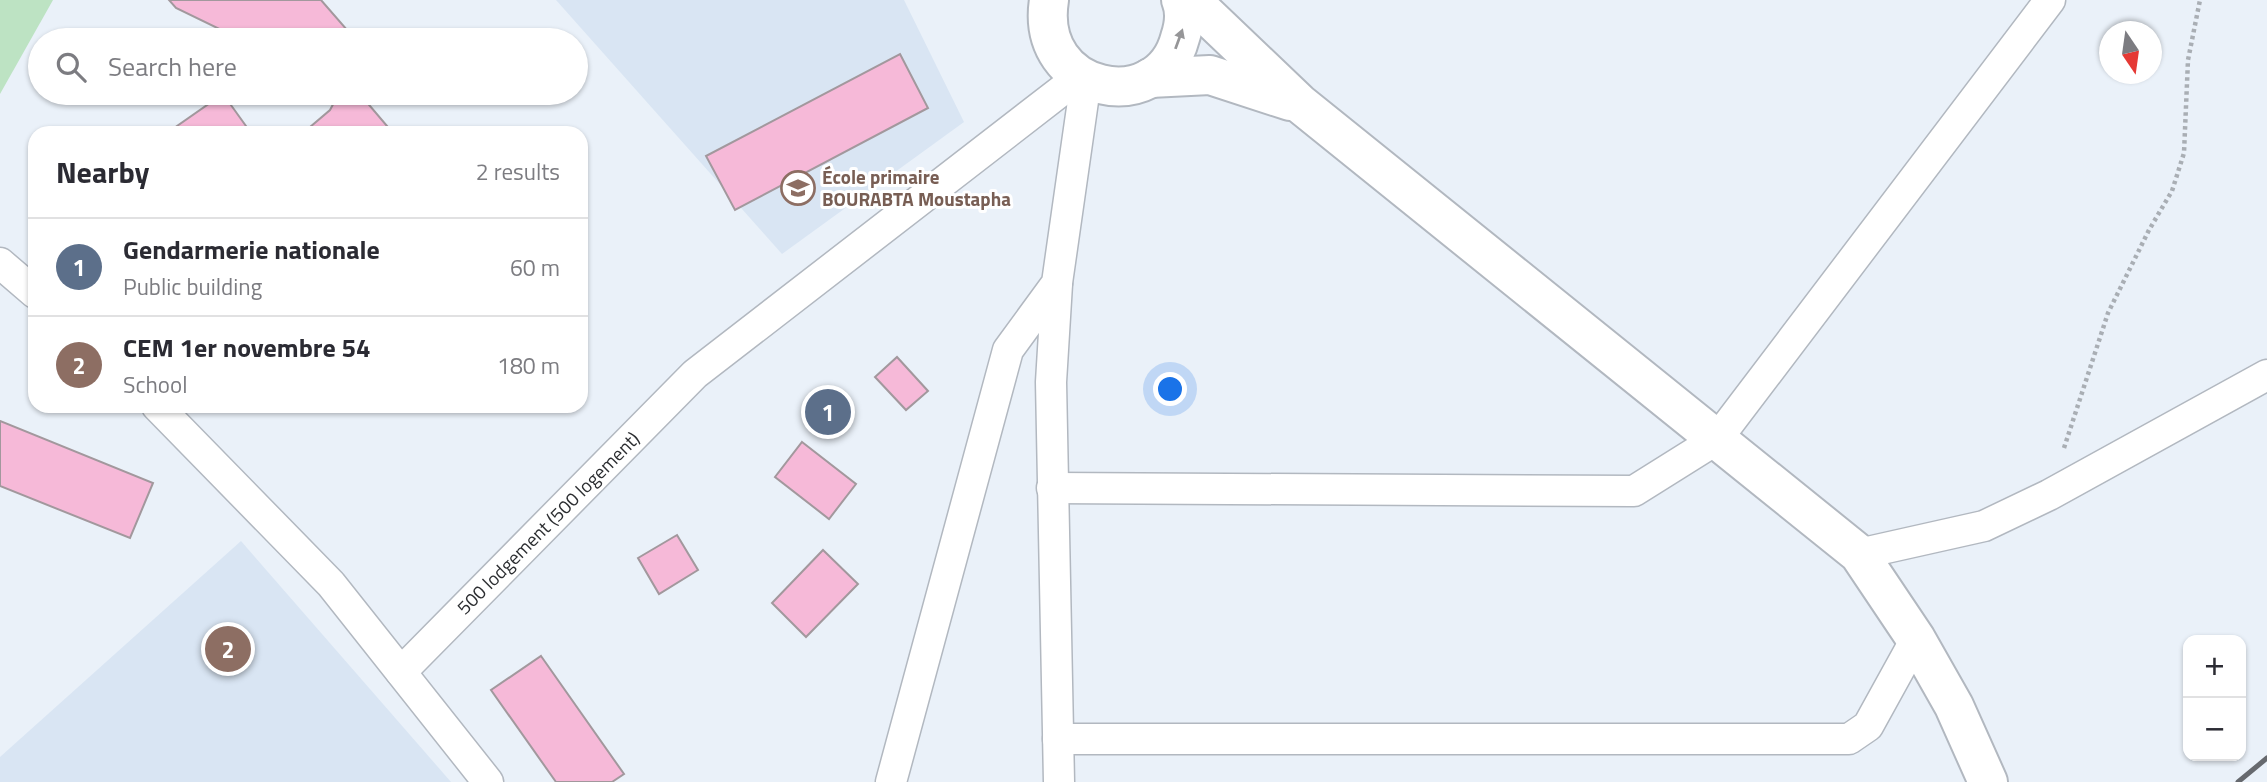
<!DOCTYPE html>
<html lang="en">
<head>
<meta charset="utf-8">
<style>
  :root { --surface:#fff; --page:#f2f2f3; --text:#2b2b33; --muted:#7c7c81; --line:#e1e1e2; --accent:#ea580c }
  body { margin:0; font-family:"Titillium Web",sans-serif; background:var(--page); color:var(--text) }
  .controls { position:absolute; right:21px; bottom:21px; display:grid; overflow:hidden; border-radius:14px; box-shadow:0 2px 5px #0004 }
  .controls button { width:63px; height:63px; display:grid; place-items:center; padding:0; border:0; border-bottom:2px solid var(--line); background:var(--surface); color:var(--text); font:35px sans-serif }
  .compass { position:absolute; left:2099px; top:21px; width:63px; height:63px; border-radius:50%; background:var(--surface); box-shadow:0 2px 5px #0004; rotate:167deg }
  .you { position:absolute; left:1171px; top:390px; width:24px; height:24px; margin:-18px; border:5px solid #fff; border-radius:50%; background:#1a73e8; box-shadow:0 0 0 10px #1a73e833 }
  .badge { display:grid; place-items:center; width:46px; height:46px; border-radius:50%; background:var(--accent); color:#fff; font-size:23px; font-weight:700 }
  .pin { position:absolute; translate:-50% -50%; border:4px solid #fff; box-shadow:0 2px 7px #0006 }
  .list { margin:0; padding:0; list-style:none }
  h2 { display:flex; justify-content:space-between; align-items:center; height:91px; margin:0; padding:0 28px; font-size:30px }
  h2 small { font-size:23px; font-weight:400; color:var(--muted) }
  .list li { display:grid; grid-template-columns:46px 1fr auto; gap:21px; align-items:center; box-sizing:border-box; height:98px; padding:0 28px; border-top:2px solid var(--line) }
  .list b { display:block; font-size:26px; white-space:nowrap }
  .list p { margin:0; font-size:23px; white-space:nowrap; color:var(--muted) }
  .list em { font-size:23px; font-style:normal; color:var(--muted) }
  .icon { flex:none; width:38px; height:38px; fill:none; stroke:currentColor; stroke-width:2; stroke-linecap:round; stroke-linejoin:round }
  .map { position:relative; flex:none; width:2267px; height:782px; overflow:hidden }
  .search { position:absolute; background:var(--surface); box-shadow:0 2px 5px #0004; left:28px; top:28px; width:560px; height:77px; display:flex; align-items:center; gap:18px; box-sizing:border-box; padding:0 24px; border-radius:38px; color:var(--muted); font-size:26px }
  .panel { position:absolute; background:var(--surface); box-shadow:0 2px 5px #0004; left:28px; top:126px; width:560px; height:287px; border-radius:21px }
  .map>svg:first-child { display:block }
  .built { fill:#d9e5f3 }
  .green { fill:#bde3c3 }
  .building { fill:#f6b9d8; stroke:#a2989d; stroke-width:2 }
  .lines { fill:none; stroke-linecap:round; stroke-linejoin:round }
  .street-casing { stroke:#b2b8c0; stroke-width:33 }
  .secondary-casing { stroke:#b2b8c0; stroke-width:42 }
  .path { stroke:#a9aeb4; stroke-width:4.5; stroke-dasharray:3.5 3.5; stroke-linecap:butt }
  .street { stroke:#fff; stroke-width:30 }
  .secondary { stroke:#fff; stroke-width:38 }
  .rail { stroke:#66696e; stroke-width:5 }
  .oneway { fill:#969698 }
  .labels { text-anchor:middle; stroke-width:6; stroke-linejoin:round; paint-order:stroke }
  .education-label { font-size:19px; font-weight:bold; fill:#785e54; stroke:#fff; text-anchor:start }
  .street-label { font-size:19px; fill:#2c2e31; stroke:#fff }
</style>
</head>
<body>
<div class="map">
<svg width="2267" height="782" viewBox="0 0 2267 782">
  <rect width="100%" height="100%" fill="#eaf1f9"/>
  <g class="built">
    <polygon points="556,0 904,0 964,122 782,254"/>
    <polygon points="241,541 451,782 0,782 0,757"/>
  </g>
  <polygon class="green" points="0,0 53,0 0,94"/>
  <g class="building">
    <polygon points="169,0 321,0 347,30 367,40 242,40 176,8"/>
    <polygon points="900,54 928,108 735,210 706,156"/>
    <polygon points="339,93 359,93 393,133 303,133 330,110"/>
    <polygon points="223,94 251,133 167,133"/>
    <polygon points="897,357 928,391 906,410 875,377"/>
    <polygon points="0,421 153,483 130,538 0,486"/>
    <polygon points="802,442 856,484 829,519 775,477"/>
    <polygon points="677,535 698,570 659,594 638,558"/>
    <polygon points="823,550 858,584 806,637 772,603"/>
    <polygon points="541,656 624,774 612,782 556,782 491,690"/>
  </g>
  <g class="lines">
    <g class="street-casing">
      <g id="street">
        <polyline points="0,263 35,293"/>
        <polyline points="1057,284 1051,382 1059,782"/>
        <polyline points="157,406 331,584 488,782"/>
        <polyline points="1052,488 1634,491 1717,439 2050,0"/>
        <polyline points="1859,554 1984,526 2049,495 2267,375"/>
        <polyline points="401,672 695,374 1079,77"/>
        <polyline points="1058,739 1849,739 1868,726 1916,639"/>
        <polyline points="891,782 1008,350 1057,283 1086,80"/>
      </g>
    </g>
    <g class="secondary-casing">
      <g id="secondary">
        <path d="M1049 0C1034 94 1159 118 1180 38 1184 26 1186 12 1181 0"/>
        <polyline points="1191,0 1299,103 1859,554 1916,639 1954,706 1988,782"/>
        <polyline points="1150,78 1210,75 1290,101"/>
      </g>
    </g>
    <polyline class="path" points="2064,448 2108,313 2149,230 2172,191 2184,153 2188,60 2200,0"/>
    <use href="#street" class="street"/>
    <use href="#secondary" class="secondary"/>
    <polyline class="rail" points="2238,782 2267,758"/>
  </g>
  <defs><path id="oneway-solid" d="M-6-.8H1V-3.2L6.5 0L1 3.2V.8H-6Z" transform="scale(1.75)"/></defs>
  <use class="oneway" href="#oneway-solid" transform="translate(1179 39) rotate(-70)"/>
  <defs>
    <g id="school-ring" transform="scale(1.75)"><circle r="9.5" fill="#fff" stroke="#8d6e63" stroke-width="1.5"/><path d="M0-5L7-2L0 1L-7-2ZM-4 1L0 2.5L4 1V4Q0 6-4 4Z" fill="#8d6e63"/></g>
  </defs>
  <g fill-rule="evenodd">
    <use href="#school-ring" x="798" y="188"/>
  </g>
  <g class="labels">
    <g class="education-label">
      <text x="822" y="184">École primaire<tspan x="822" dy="22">BOURABTA Moustapha</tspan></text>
    </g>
    <g class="street-label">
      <text transform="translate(548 523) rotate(-45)" y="7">500 lodgement (500 logement)</text>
    </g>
  </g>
</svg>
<div class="controls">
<button>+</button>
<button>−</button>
</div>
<svg class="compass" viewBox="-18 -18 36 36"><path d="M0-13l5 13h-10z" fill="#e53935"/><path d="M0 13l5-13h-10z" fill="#7c7c81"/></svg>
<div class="you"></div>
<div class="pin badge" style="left:828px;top:412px;background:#5c6f8a">1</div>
<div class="pin badge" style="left:228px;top:649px;background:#8d6e63">2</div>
<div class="search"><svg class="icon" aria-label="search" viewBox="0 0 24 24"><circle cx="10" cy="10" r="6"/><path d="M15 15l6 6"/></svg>Search here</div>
<section class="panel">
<h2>Nearby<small>2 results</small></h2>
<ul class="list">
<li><span class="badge" style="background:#5c6f8a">1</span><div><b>Gendarmerie nationale</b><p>Public building</p></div><em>60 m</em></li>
<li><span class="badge" style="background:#8d6e63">2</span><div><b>CEM 1er novembre 54</b><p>School</p></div><em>180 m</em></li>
</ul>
</section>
</div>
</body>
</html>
